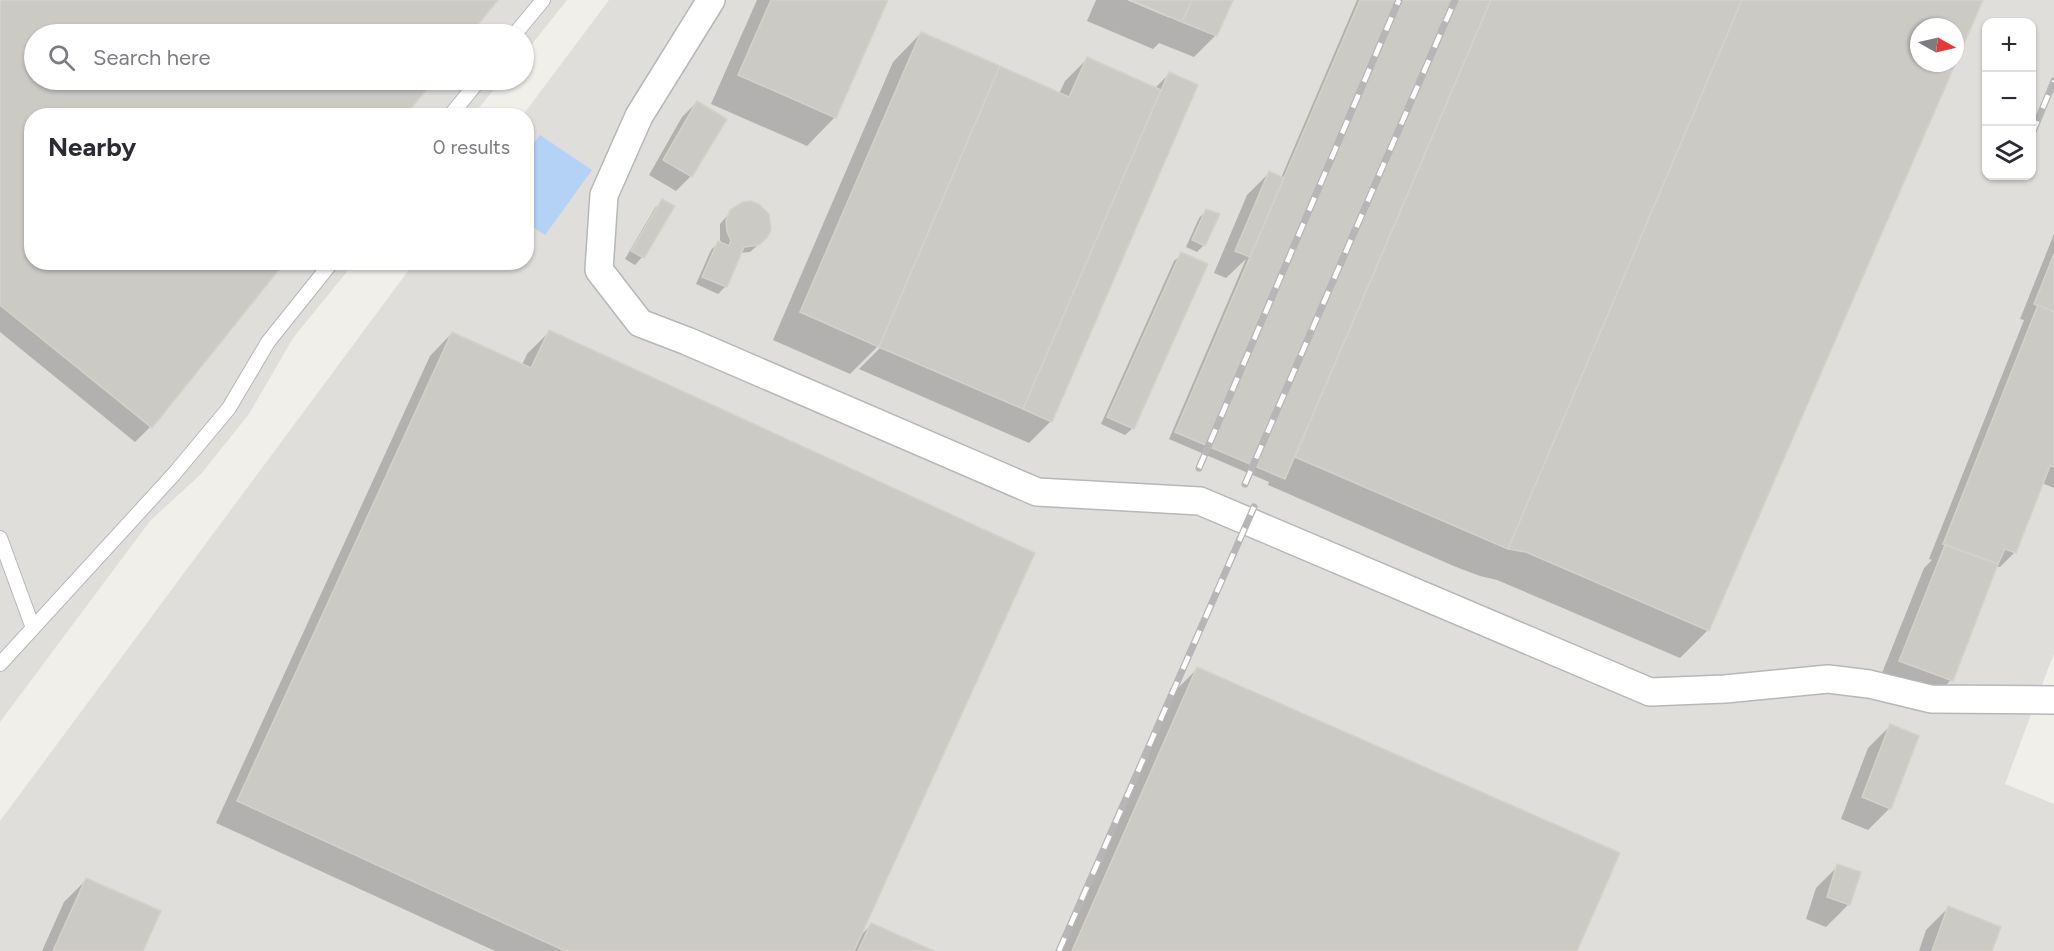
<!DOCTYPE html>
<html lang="en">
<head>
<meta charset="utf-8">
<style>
  :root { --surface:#fff; --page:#f2f2f3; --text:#2b2b33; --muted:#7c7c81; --line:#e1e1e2 }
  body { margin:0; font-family:Figtree,sans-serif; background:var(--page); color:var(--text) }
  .controls { position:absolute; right:18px; top:18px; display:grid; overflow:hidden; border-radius:12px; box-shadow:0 2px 4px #0004 }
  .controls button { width:54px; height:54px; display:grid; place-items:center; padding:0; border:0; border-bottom:2px solid var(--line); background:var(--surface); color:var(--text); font:30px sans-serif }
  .compass { position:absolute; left:1910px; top:18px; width:54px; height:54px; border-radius:50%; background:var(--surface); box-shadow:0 2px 4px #0004; rotate:98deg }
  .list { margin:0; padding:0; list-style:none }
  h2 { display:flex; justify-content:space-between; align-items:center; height:78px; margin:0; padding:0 24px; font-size:26px }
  h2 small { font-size:20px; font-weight:400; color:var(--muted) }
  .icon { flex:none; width:33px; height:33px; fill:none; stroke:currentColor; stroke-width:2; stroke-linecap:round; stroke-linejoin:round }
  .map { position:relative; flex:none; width:2054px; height:951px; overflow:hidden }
  .search { position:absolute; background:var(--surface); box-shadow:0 2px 4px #0004; left:24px; top:24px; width:510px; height:66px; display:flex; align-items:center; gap:15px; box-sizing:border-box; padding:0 21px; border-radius:33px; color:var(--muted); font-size:22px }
  .panel { position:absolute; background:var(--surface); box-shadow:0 2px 4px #0004; left:24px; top:108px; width:510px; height:162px; border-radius:24px }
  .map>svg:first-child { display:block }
  .industrial { fill:#dfdedb; fill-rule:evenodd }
  .water { fill:#b3d2f6 }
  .shadow { fill:#0003 }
  .building { fill:#cccac5; stroke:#d4d2c8; stroke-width:1.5; fill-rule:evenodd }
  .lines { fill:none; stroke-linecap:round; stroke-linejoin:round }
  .lane-casing { stroke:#b6b7bb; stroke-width:16 }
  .street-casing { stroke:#b6b7bb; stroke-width:30 }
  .lane { stroke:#fff; stroke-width:14 }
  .street { stroke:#fff; stroke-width:27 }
  .rail-casing { stroke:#b6b6b7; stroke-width:7 }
  .rail { stroke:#fff; stroke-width:4.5; stroke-dasharray:14; stroke-linecap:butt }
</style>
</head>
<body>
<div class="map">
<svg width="2054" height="951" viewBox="0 0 2054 951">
  <rect width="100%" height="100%" fill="#f0efe9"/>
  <g class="industrial">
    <polygon points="0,0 567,0 524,54 524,34 34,34 34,80 502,80 473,115 32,116 32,262 354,263 293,338 249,414 201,474 150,521 0,722"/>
    <path d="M609 0H2054V653L2005 784 2054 804V951H0V821L414 263 526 262V116L523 115ZM1986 22H2032V176H1986ZM1919 27H1955V63H1919Z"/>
  </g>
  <polygon class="water" points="540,135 592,170 545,235 527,223 527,153"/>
  <g class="shadow">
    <polygon points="0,0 496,0 468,34 34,34 34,80 432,80 403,116 32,116 32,262 284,262 150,427 135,442 0,332"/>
    <polygon points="757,0 886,0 835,117 807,146 711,104"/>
    <polygon points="1096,0 1127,0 1170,18 1170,15 1135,0 1231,0 1216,35 1194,57 1159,43 1153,49 1087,21"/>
    <polygon points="1357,0 1982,0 1955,61 1955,27 1919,27 1919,63 1954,63 1708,630 1680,658 1497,580 1480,576 1456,567 1268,485 1269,482 1169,439 1246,259 1226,278 1214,273 1247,195 1269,173 1281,178"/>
    <polygon points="921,33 1059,94 1065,81 1087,59 1154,89 1169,74 1051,421 1029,443 859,369 883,345 879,345 850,374 773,340 893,62"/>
    <polygon points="697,102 691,176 676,191 649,175 682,117"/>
    <polygon points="662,201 673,207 642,257 635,265 625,259 655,208"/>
    <polygon points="1207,210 1204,245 1197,252 1186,247 1199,218"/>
    <polygon points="729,214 758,245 750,252 740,253 725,287 718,294 696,284 711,250 718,243 723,245 720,240 720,224"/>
    <polygon points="2054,234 2054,488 2042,483 2015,552 2000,567 1995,566 1951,680 1929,702 1878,683 1924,568 1932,560 1929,559 2024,320 2020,319"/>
    <polygon points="1182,254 1133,428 1125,435 1101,424 1174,261"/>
    <polygon points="549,332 859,937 871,925 931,951 495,951 216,823 430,356 452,333 522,365 527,354"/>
    <polygon points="1197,669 1576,951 1061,951 1175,691"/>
    <polygon points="1890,726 1890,808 1868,830 1841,819 1868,748"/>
    <polygon points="1838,866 1859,873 1848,905 1826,927 1806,919 1816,888"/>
    <polygon points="86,880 142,951 42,951 64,902"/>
    <polygon points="1948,908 1991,951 1919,951 1926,930"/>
  </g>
  <g class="building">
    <polygon points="0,0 498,0 470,34 34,34 34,80 434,80 405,116 32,116 32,262 285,262 152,428 0,305"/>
    <polygon points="771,0 888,0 836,118 738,75"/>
    <polygon points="1131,0 1192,0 1182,22"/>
    <polygon points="1192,0 1233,0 1217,36 1182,22"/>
    <polygon points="1360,0 1491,0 1285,479 1175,432"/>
    <polygon points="1491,0 1742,0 1508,549 1295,457"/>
    <path d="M1742 0H1983L1709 631 1526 552 1508 549ZM1919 27H1955V63H1919Z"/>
    <polygon points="921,32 1000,66 879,347 800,312"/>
    <polygon points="1087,57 1161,90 1023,409 879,347 1000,66 1069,97"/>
    <polygon points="1169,72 1198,85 1052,422 1023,409"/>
    <polygon points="697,101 727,119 692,177 663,160"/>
    <polygon points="1269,171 1284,178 1250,257 1235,251"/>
    <polygon points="662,199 675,206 644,258 631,251"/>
    <polygon points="751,201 759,204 769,214 771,230 767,238 759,245 744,247 727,287 702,277 718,241 729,246 731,240 727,232 726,221 730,210 743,202"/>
    <polygon points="1206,209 1220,214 1205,246 1192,240"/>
    <polygon points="1181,252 1208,264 1134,429 1107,417"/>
    <polygon points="2054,254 2054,312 2034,304"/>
    <polygon points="2038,305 2054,312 2054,467 2050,466 2016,553 2005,549 1998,564 1943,544"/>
    <polygon points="549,330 1035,553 854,951 565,951 237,801 452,332 531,368"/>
    <polygon points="1945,545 1998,564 1953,681 1899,661"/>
    <polygon points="1197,667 1620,853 1577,951 1072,951"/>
    <polygon points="1890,724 1919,736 1891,809 1862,797"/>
    <polygon points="1837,864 1861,872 1850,905 1827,897"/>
    <polygon points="86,878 161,911 143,951 53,951"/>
    <polygon points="1948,906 2001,927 1992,951 1932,951"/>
    <polygon points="871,923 934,951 858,951"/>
  </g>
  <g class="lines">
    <g class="lane-casing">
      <g id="lane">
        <polyline points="515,34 543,0"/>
        <polyline points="450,116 479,80"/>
        <polyline points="0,538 33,628"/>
        <polyline points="0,664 174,474 229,408 268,342 332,262"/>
      </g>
    </g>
    <g class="street-casing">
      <polyline id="street" points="711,0 639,116 604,195 599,270 640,323 687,341 1037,492 1200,501 1650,692 1725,689 1828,679 1869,684 1931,699 2054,700"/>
    </g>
    <use href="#lane" class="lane"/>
    <use href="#street" class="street"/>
    <g class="rail-casing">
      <g id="rail">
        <polyline points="2032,134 2054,81"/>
        <polyline points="1199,468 1399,0"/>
        <polyline points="1245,484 1455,0"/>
        <polyline points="1059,951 1254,507"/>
      </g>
    </g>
    <use href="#rail" class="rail"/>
  </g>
</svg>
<div class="controls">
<button>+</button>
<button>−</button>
<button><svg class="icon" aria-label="layers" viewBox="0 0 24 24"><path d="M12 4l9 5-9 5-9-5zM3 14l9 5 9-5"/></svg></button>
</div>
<svg class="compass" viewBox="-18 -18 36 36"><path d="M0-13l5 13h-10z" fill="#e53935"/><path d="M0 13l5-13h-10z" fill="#7c7c81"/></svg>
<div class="search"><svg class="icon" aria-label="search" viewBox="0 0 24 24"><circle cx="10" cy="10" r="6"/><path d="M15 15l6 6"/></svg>Search here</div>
<section class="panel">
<h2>Nearby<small>0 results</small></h2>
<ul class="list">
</ul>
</section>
</div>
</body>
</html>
